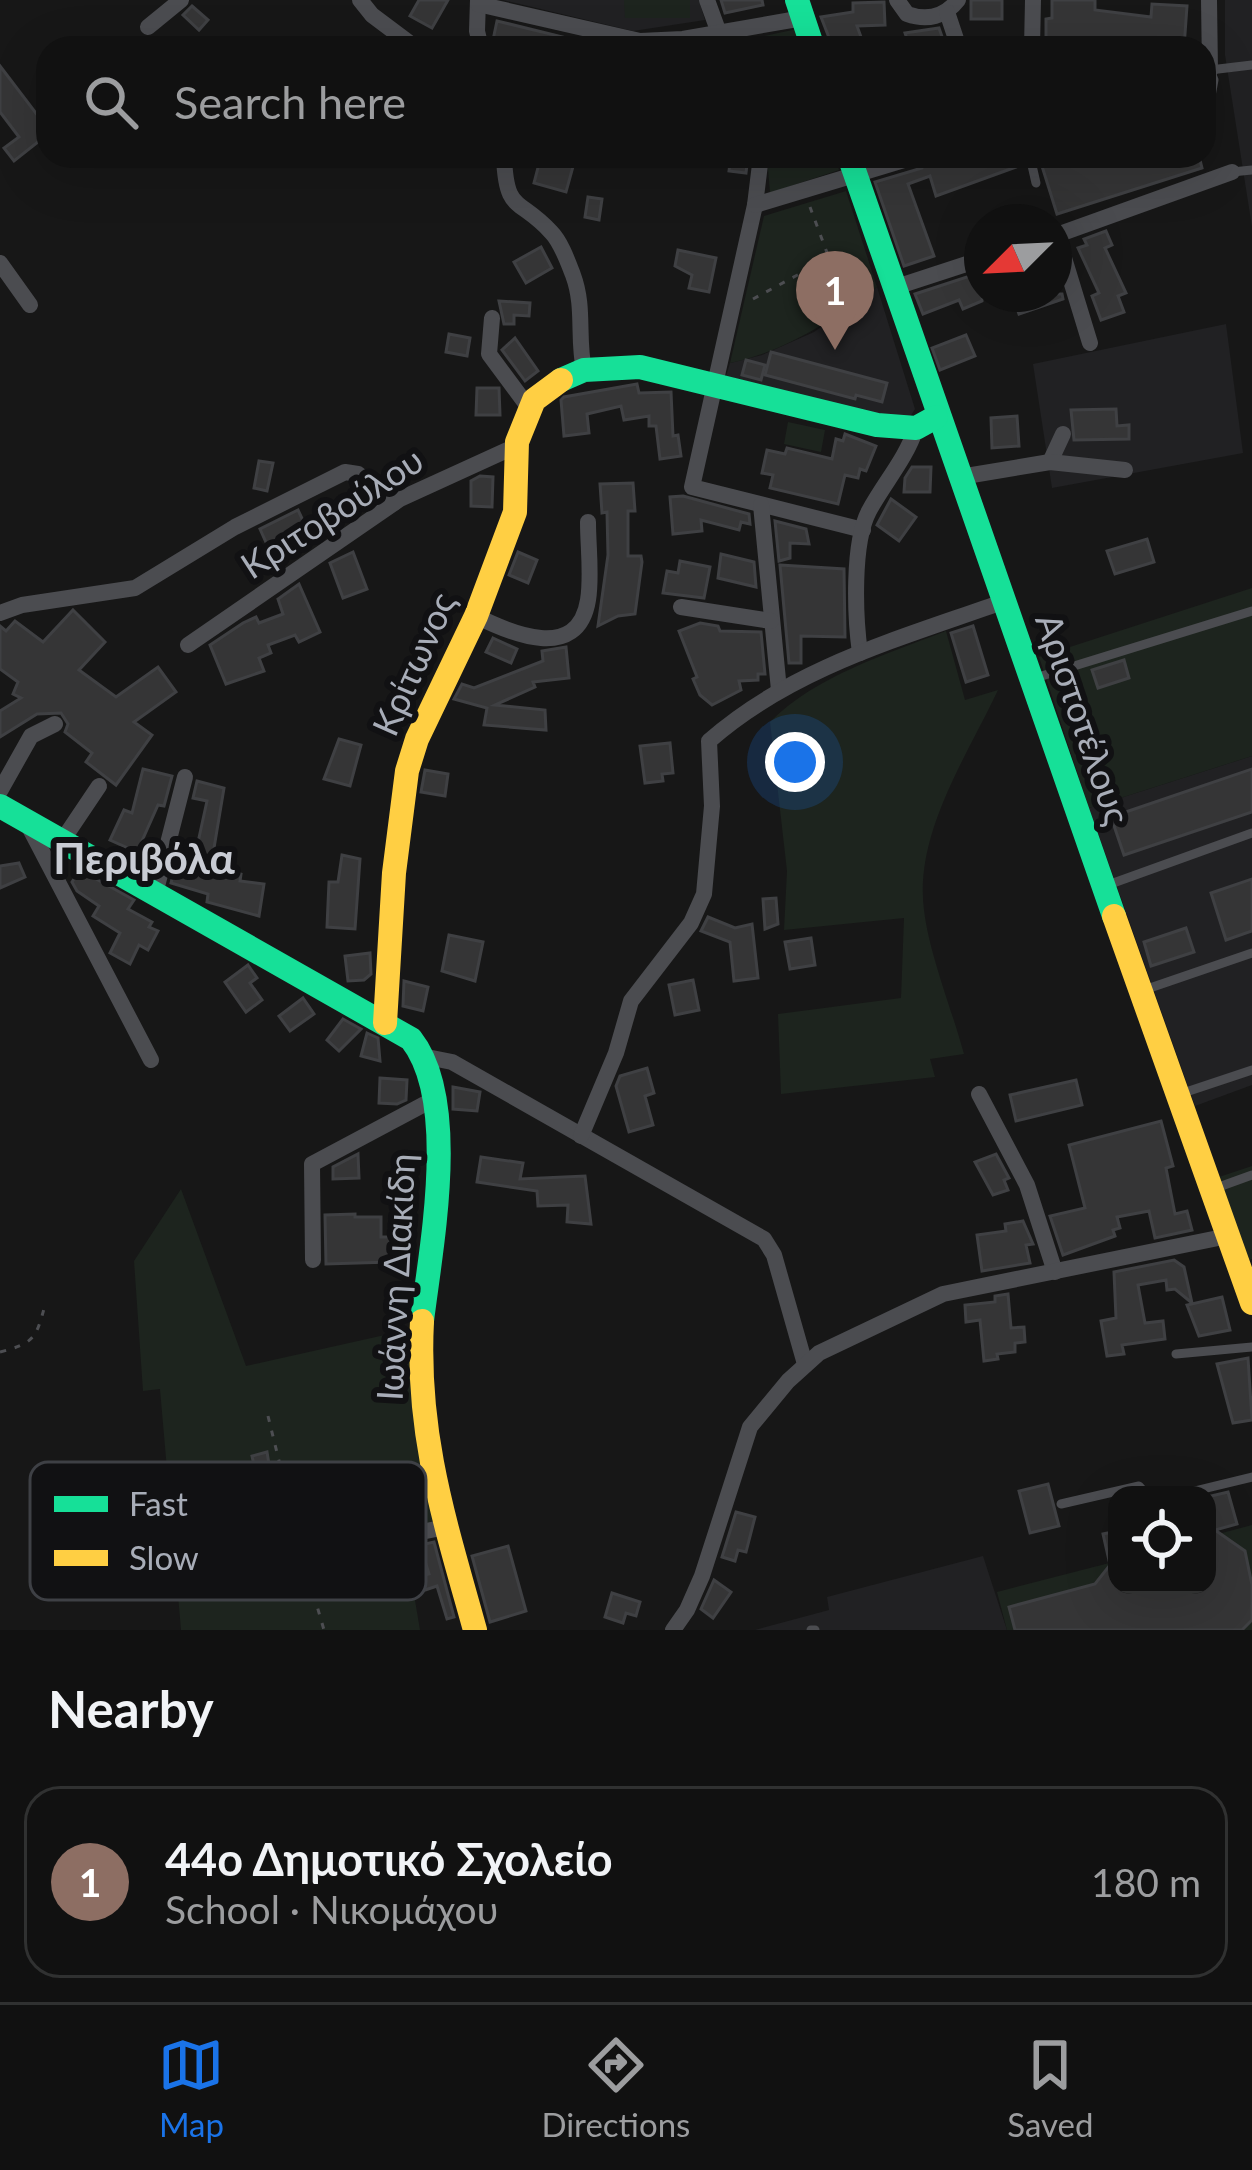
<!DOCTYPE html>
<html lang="en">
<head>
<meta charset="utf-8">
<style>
  :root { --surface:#111; --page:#1a1a1a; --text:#f1f3f6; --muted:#9c9d9f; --line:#303131; --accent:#1a73e8 }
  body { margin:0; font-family:Lato,sans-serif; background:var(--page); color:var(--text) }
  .controls { position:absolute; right:36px; bottom:36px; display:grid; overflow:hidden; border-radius:24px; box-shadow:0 12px 48px #0002 }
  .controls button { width:108px; height:108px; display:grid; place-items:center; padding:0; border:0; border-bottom:3px solid var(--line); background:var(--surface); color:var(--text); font:60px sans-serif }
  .compass { position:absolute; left:964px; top:204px; width:108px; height:108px; border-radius:50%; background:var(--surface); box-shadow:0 12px 48px #0002; rotate:246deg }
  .you { position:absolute; left:795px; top:762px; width:42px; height:42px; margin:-30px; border:9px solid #fff; border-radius:50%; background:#1a73e8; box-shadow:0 0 0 18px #1a73e833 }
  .badge { display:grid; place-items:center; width:78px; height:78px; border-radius:50%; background:var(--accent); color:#fff; font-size:39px; font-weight:700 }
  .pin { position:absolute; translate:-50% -99px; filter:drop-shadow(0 3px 6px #0008) }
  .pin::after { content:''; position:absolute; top:63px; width:42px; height:36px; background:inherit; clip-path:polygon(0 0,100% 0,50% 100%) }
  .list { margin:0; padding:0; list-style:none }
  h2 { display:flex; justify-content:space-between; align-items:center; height:156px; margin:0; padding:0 48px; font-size:51px }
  h2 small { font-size:39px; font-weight:400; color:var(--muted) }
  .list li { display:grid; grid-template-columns:78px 1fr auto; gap:36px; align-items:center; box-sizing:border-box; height:192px; margin:0 24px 24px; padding:0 24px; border:3px solid var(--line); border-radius:36px }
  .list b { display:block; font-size:45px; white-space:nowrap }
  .list p { margin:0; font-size:39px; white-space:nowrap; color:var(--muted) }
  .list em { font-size:39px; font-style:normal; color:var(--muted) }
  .icon { flex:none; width:66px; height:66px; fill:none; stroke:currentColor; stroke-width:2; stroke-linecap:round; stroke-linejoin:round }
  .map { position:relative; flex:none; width:1252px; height:1630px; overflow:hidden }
  .search { position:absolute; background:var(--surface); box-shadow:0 12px 48px #0002; left:36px; right:36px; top:36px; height:132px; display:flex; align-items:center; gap:30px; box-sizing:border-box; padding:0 42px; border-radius:36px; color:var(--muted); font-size:45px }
  .sheet { height:372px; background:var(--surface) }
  nav { display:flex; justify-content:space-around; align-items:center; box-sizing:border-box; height:168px; border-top:3px solid var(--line); background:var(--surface); font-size:33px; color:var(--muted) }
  nav a { display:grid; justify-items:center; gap:6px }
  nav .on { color:var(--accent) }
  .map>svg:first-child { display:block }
  .built { fill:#212123 }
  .green { fill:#1d241e }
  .building { fill:#353536; stroke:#3f4043; stroke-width:3 }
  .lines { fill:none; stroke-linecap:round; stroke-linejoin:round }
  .path { stroke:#4d4e52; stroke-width:3; stroke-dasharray:6 9; stroke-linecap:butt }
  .lane { stroke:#4b4c50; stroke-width:9 }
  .street { stroke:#4b4c50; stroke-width:16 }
  .fast { stroke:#16e098; stroke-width:24 }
  .slow { stroke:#ffcf43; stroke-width:24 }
  .labels { text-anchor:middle; stroke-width:12; stroke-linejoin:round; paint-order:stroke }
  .street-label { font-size:36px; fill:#a8adb8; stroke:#111113 }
  .quarter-label { font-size:42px; font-weight:bold; fill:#c9ccd4; stroke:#111113 }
  .key { fill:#111113; stroke:#3e4045; stroke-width:3 }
  .key-label { font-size:33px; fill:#a8adb8 }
</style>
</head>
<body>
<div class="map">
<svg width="1252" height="1630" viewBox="0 0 1252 1630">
  <rect width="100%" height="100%" fill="#171717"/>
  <g class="built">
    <polygon points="503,0 699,0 705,20 633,31"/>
    <polygon points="1225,0 1252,0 1252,227 1225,55"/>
    <polygon points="877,287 915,409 910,417 880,416 726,376 730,363 762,355 814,332"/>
    <polygon points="1226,324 1243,453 1052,488 1033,364"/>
    <polygon points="1252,756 1252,1085 1195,1106 1089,808"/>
    <polygon points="983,1556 1007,1630 755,1630 829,1610 827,1597"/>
  </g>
  <g class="green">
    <polygon points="624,0 690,0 690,18 625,18"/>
    <polygon points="797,29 802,48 727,48 728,44"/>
    <polygon points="767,156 835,156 839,170 770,193"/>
    <path d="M846 191 877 287C830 321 787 351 730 363L764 216Z"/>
    <polygon points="788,422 825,430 821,452 784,444"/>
    <polygon points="1252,588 1252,756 1089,808 1039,657"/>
    <path d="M946 631 965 700 998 690C967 756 914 834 924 910 929 953 952 1010 964 1054L930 1059 935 1077 781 1094 778 1014 901 998 904 918 784 930 787 871 770 722C817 675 885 655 946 631Z"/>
    <polygon points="1252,1166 1252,1259 1249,1260 1219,1177"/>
    <polygon points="181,1189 246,1366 416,1328 444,1532 405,1541 420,1630 181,1630 160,1389 143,1391 134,1261"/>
    <polygon points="1252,1525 1252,1630 1007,1630 997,1592 1117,1561 1117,1585 1207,1585 1207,1537"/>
  </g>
  <g class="building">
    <polygon points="419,0 448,0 432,28 410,16"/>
    <polygon points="721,0 762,0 763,5 725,13"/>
    <rect x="971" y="0" width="31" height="19"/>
    <polygon points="1052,0 1095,0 1095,10 1151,17 1152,4 1187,6 1184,48 1046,48 1046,19 1052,18"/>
    <polygon points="884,2 885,25 857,26 865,48 833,48 821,17 853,12 853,3"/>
    <polygon points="192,6 208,20 199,30 183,15"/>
    <polygon points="497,21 563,37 561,48 502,48 503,42 493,40"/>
    <polygon points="939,28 946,48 910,48 905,33"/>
    <polygon points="0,66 48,129 48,134 14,161 4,148 19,137 0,112"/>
    <polygon points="541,156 574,163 566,192 534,183"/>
    <polygon points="731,156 748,156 746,173 729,171"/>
    <polygon points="929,156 1012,156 1016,167 936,196 930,176 908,184 934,256 904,266 875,182 922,168"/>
    <polygon points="1063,156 1199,156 1202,168 1057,214 1041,163"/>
    <polygon points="588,197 602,199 599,220 585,217"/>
    <polygon points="1106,231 1112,245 1105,248 1126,293 1118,296 1124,312 1101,320 1092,296 1099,293 1078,248 1087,245 1084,239"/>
    <polygon points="541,247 552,268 526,283 514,262"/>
    <polygon points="678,250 716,258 709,292 689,288 692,275 675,266"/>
    <polygon points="982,272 982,301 963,309 959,300 923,314 915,294"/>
    <polygon points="1012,294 1062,294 1063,299 1019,314"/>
    <polygon points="499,301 530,303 529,316 514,315 514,324 504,324"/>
    <polygon points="449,334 470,338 467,356 446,352"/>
    <polygon points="966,335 975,356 940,370 932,348"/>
    <polygon points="515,338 538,371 525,381 502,350"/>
    <polygon points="771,352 887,383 882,402 856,395 855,399 765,375"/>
    <polygon points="746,360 765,365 761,380 742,375"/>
    <polygon points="637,384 639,393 671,392 673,436 678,435 681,456 660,459 656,426 649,426 649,416 624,420 621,406 587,414 589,433 564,436 561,400 564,397"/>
    <polygon points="477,388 499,388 500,415 476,415"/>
    <polygon points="1116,409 1117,426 1129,425 1129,439 1074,440 1071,410"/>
    <polygon points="1017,416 1019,446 992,448 991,418"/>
    <polygon points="845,434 876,446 866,471 860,469 858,478 845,475 838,504 770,488 773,475 762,473 767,450 785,454 787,448 832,459 836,439 843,441"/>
    <polygon points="259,461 273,463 267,491 254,488"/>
    <polygon points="912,467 931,467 930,492 904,492 905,478"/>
    <polygon points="480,476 493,477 492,507 471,506 471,481"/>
    <polygon points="633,483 635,511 628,511 628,556 641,556 642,562 635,614 618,616 598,626 608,555 607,512 602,513 600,484"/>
    <polygon points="683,496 749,514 750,524 741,522 739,530 701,520 702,531 673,534 670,497"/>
    <polygon points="891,499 916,517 899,541 877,525"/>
    <polygon points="298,510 313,542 286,555 281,544 269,549 260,529"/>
    <polygon points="775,521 806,529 809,544 790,543 790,558 779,561"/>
    <polygon points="1147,539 1154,562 1115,574 1107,551"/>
    <polygon points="353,552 367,589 343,598 330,563"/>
    <polygon points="518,552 537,560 528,583 509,575"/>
    <polygon points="721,554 754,562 756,587 718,578"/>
    <polygon points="680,561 710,567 704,598 663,593 667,571 678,573"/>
    <polygon points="780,565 844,569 845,637 801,636 801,663 789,663"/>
    <polygon points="299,584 320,632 299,642 295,635 268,645 271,653 259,658 264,671 226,684 210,645 243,623 256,617 259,623 283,614 278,599"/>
    <polygon points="73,610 105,642 79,670 116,697 158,667 176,692 134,722 152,735 116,785 86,762 92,753 65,732 68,724 61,713 37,714 0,737 0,711 21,698 13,694 18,682 0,669 0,626 6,631 15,621 43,642"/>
    <polygon points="700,623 718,626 720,631 761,632 765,674 758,674 758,680 739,681 741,690 712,705 700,695 693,679 697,677 679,631"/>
    <polygon points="973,626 988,675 966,682 951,633"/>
    <polygon points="493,638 517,649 511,663 486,652"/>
    <polygon points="566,647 569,678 533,682 535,687 495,705 545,710 546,730 484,725 487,708 454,699 462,684 474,688 543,661 542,651"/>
    <polygon points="1124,660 1129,678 1098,688 1092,670"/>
    <polygon points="339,739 361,745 350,786 324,779"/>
    <polygon points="670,743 673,773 662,774 663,781 645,783 640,746"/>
    <polygon points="143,769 172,776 164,806 158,805 137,852 110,840 124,810 132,813"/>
    <polygon points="1252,769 1252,812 1124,855 1111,817"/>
    <polygon points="425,770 448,774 445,796 421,792"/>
    <polygon points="197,781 224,788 212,860 216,862 215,867 241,874 240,881 264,884 259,916 207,902 208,894 171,883 179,852 195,856 207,801 193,798"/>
    <polygon points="342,855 360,859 355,929 327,927 329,882 338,882"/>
    <polygon points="19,863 25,877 0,888 0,866"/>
    <polygon points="80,870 134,900 128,909 152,922 149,927 158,931 148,950 139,945 130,964 110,953 120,933 93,916 99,906 77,891 72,882"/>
    <polygon points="1252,879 1252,931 1226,940 1211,893"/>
    <polygon points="776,898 778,924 765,929 763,899"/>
    <polygon points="708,917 735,928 752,924 758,978 734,981 730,942 701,931"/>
    <polygon points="1186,928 1194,952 1151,966 1144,942"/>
    <polygon points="449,935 483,942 475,981 442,971"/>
    <polygon points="811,938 815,965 790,969 785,942"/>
    <polygon points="370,953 371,974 364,980 348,981 345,956"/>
    <polygon points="248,965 257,978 250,983 262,1000 246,1012 225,982"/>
    <polygon points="693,980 699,1010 675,1015 669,985"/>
    <polygon points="404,981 428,987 423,1011 403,1006"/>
    <polygon points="303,998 314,1014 290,1031 279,1016"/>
    <polygon points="343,1019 361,1029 339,1051 327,1040"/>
    <polygon points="367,1033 378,1038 380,1061 361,1056"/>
    <polygon points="647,1068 654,1093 645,1096 653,1125 629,1132 616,1086 620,1076"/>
    <polygon points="380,1078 407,1080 406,1100 397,1104 379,1103"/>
    <polygon points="1076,1080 1082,1105 1016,1121 1010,1095"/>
    <polygon points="453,1087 480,1092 477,1111 453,1109"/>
    <polygon points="1161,1121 1173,1166 1166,1168 1175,1214 1187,1211 1192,1230 1155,1238 1149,1211 1117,1217 1120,1228 1113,1230 1115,1236 1063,1255 1050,1216 1085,1208 1069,1145"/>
    <polygon points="358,1154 359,1178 333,1179 333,1167"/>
    <polygon points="996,1154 1009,1178 1004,1180 1008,1190 993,1195 975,1162"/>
    <polygon points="481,1157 523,1163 520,1179 585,1176 591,1224 567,1222 568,1205 538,1206 537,1191 477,1182"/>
    <polygon points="355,1214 355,1217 381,1217 381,1237 390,1237 390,1262 326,1264 325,1215"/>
    <polygon points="1023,1221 1033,1244 1026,1245 1030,1263 982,1271 977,1235 1006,1231 1005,1224"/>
    <polygon points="1174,1260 1184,1267 1192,1303 1175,1289 1167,1290 1166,1280 1138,1285 1145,1323 1163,1321 1165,1339 1122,1345 1124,1354 1107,1356 1101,1321 1116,1318 1114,1272"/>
    <polygon points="1008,1294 1011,1328 1024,1327 1025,1342 1015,1343 1015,1352 997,1354 998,1359 984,1361 980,1320 966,1322 965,1305 995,1302 995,1296"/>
    <polygon points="1222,1297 1230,1330 1199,1336 1187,1305"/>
    <polygon points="1248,1358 1252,1420 1233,1423 1217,1364"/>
    <polygon points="267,1452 280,1532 244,1537 241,1515 253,1514 251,1505 263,1504 252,1456"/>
    <polygon points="1048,1484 1059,1526 1030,1533 1019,1491"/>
    <polygon points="1228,1492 1237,1524 1215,1530 1245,1551 1252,1585 1252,1620 1242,1630 1015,1630 1009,1607 1095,1584 1110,1565 1103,1534 1117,1531 1117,1585 1207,1585 1207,1497"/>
    <polygon points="736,1512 755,1517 746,1552 738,1550 735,1561 722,1557"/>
    <polygon points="434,1542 454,1617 447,1619 437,1586 425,1590 420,1576 429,1574 420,1545"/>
    <polygon points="508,1546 526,1611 490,1622 472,1556"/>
    <polygon points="714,1580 731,1592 713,1618 701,1609"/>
    <polygon points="612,1593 640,1602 636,1616 626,1613 623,1623 605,1617"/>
  </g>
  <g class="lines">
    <g class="path">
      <polyline points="753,299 829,258 810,207"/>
      <path d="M0 1352C34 1343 36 1339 45 1305"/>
      <polyline points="268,1416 293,1518"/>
      <polyline points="301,1551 324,1630"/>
    </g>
    <g class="lane">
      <polyline points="1204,99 1211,96 1214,80 1210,70 1252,65"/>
      <polyline points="1033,156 1031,161 1036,183"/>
      <polyline points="1232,172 1252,170"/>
      <polyline points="1032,679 1252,611"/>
      <polyline points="1105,886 1252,833"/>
      <polyline points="1144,990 1252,953"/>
      <polyline points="1183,1093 1252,1070"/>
      <polyline points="1216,1188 1252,1175"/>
      <polyline points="1176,1354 1252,1347"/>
      <polyline points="1178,1495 1252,1477"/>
      <polyline points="1061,1504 1139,1486 1147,1495"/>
      <polyline points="811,1630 815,1630"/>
    </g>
    <g class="street">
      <polyline points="360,0 372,15 416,48"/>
      <polyline points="478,0 477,31 481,48"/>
      <polyline points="707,0 719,33"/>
      <path d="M897 0 907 14C927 21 945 17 958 0"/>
      <polyline points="478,4 640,41 683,39 803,18"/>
      <polyline points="947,12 959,48"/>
      <polyline points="148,27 181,0"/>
      <polyline points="1032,48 1033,0"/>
      <polyline points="1204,72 1210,70 1209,0"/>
      <path d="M504 156C506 214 519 197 551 232 561 242 568 262 573 275 585 307 577 338 584 370"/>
      <polyline points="761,156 755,205 692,487 863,530"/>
      <polyline points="755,205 917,156"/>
      <polyline points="1057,235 1090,343"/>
      <polyline points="1054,236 1232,172"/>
      <polyline points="0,263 30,305"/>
      <polyline points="893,288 982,259"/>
      <polyline points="492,318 489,354 529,408"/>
      <polyline points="1050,462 1063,434"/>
      <polyline points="960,477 1050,462 1125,470"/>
      <polyline points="761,505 779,690"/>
      <polyline points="681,607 771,621"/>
      <polyline points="0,613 22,605 135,588 235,527 345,472 358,474 394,503"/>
      <path d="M476 616C510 633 578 663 588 600 592 576 588 547 588 522"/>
      <polyline points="188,645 400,499 516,446"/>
      <path d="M860 653C855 617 852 543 869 511 884 483 906 459 916 428"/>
      <polyline points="0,791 31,736 55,724"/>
      <polyline points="26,821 151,1060"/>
      <polyline points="62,841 99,786"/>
      <polyline points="155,894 185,777"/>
      <polyline points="422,1056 452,1062 764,1239 774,1255 805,1364"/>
      <polyline points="979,1094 1027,1185 1055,1272"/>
      <path d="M581 1136 616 1053 631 1001 691 923 704 894 712 806 709 741C793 667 902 638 1005 601"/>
      <polyline points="313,1260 312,1164 434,1099"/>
      <polyline points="297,1533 421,1532 446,1527"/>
      <polyline points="673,1630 687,1610 702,1576 750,1427 788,1381 819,1353 943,1294 1228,1236"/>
    </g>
    <g class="fast">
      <polyline points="797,0 813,48"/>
      <polyline points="849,156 1114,916"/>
      <polyline points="561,380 584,370 640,367 877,425 916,428 936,417"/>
      <path d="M0 806 411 1039C460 1101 431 1246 422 1321"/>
    </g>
    <g class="slow">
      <polyline points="1114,916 1252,1303"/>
      <polyline points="385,1023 394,873 407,771 417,739 476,616 515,512 517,442 534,400 561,380"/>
      <path d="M422 1321C416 1435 445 1522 475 1630"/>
    </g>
  </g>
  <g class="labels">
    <g class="street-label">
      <text transform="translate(332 513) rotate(-33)" y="13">Κριτοβούλου</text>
      <text transform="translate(414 664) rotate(-66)" y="13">Κρίτωνος</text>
      <text transform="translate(1083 719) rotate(71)" y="13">Αριστοτέλους</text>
      <text transform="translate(396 1277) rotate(-87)" y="13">Ιωάννη Διακίδη</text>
    </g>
    <g class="quarter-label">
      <text x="144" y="874">Περιβόλα</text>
    </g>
  </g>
  <rect x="30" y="1462" width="396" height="138" rx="18" class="key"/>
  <rect x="54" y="1496" width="54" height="16" fill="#16e098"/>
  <rect x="54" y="1550" width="54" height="16" fill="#ffcf43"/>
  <g class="key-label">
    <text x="129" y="1516">Fast</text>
    <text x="129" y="1570">Slow</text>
  </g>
</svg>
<div class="controls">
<button><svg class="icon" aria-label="locate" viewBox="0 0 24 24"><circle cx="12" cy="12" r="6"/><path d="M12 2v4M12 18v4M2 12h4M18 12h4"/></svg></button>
</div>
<svg class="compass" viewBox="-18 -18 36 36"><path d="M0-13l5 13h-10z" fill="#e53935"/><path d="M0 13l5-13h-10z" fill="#9c9d9f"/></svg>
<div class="you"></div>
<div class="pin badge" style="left:835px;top:350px;background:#8d6e63">1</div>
<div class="search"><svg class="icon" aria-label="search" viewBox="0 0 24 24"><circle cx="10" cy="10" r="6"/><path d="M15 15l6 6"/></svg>Search here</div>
</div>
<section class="sheet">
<h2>Nearby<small></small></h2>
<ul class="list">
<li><span class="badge" style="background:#8d6e63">1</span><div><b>44ο Δημοτικό Σχολείο</b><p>School · Νικομάχου</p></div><em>180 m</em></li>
</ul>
</section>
<nav>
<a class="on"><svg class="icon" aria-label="map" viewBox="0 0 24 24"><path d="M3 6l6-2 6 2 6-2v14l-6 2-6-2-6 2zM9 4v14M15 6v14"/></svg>Map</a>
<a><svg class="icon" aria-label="directions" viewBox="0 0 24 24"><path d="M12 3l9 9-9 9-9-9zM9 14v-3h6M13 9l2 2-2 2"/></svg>Directions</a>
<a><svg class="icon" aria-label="saved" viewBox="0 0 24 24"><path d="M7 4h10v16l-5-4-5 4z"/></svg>Saved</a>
</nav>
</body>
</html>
